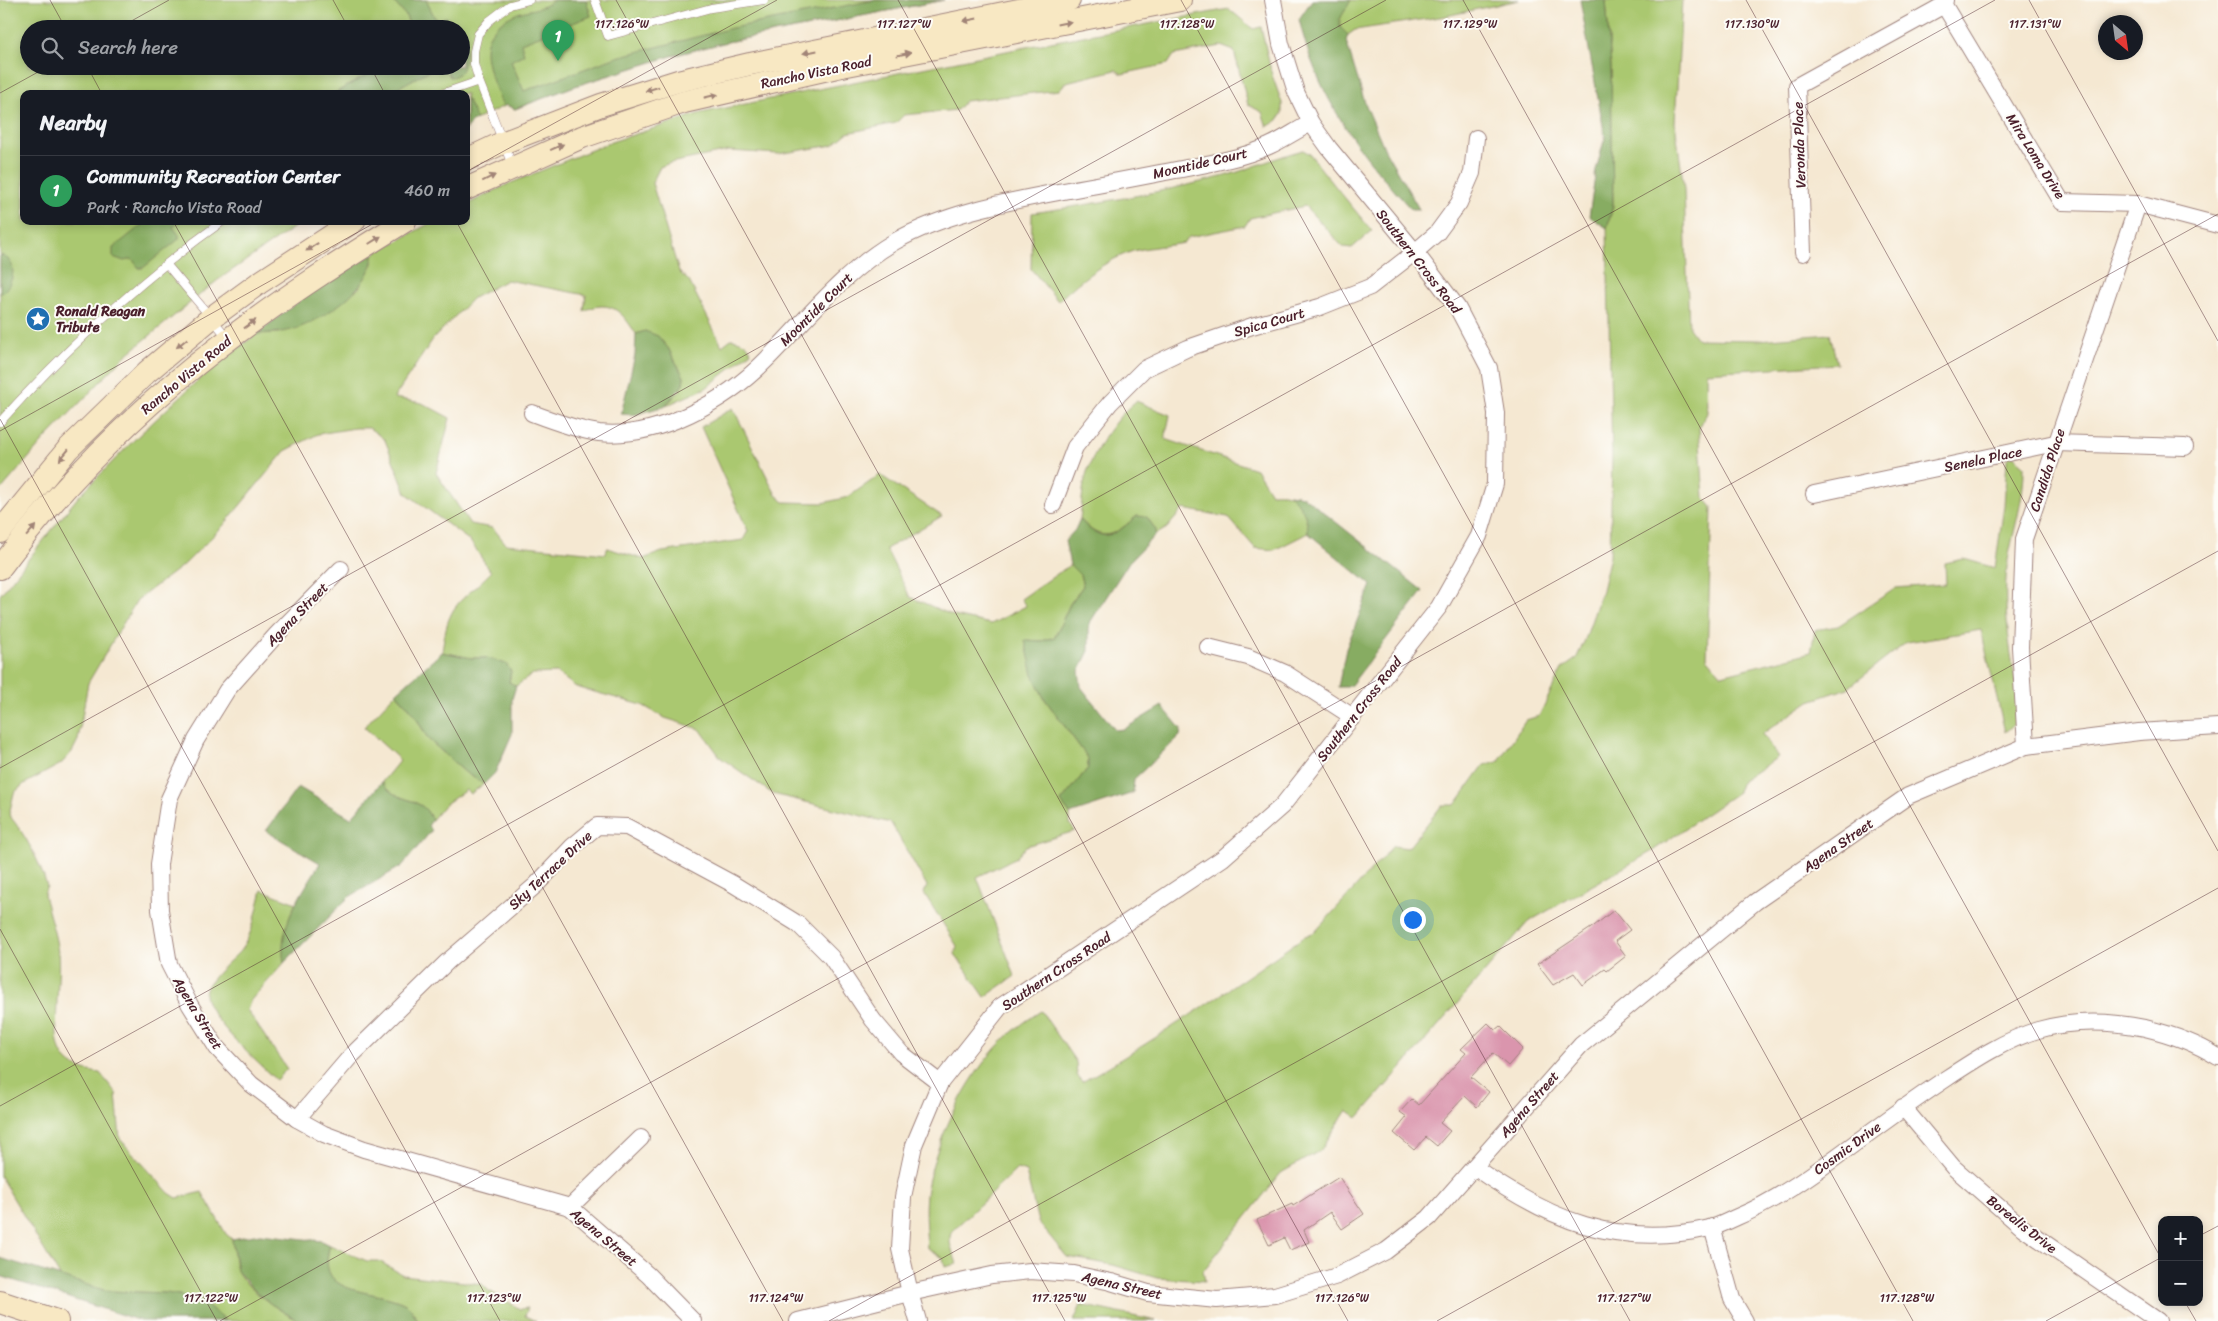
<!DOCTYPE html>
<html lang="en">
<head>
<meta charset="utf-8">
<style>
  :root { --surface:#171b24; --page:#20242c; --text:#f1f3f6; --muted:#9ea1a6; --line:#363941; --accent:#d93025 }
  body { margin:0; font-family:Sriracha,sans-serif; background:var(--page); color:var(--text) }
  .controls { position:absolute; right:15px; bottom:15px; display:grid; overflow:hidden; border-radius:10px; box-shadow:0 2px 8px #0003 }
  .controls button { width:45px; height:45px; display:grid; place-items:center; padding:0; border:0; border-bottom:1px solid var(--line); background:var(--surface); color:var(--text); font:25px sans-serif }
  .compass { position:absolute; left:2098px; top:15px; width:45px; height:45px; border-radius:50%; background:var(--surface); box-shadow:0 2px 8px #0003; rotate:151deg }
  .you { position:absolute; left:1412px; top:919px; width:18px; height:18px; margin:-12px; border:4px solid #fff; border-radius:50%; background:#1a73e8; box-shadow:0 0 0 8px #1a73e833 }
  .badge { display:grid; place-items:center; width:32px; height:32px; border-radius:50%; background:var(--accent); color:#fff; font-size:16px; font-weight:700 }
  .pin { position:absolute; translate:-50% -41px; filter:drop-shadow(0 1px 2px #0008) }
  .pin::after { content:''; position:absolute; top:26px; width:18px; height:15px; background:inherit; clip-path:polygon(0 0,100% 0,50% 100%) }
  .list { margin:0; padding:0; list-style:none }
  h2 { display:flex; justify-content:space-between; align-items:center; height:65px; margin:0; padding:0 20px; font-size:21px }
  h2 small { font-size:16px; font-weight:400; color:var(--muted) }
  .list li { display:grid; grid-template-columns:32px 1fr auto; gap:15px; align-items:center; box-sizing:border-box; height:70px; padding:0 20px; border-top:1px solid var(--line) }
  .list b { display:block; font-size:19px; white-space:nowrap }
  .list p { margin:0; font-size:16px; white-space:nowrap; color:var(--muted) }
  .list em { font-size:16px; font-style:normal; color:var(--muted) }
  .icon { flex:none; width:28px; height:28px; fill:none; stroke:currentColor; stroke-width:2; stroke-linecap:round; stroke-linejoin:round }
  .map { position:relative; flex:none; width:2218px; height:1321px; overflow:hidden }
  .search { position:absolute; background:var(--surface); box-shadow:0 2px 8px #0003; left:20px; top:20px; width:450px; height:55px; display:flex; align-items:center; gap:12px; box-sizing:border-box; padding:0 18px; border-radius:28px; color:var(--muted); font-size:19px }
  .panel { position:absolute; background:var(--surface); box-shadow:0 2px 8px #0003; left:20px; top:90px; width:450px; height:135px; border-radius:10px }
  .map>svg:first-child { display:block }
  .green { fill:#aac870; stroke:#7a744e; fill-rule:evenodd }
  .forest { fill:#87ac62; stroke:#686646 }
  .building { fill:#da95ad }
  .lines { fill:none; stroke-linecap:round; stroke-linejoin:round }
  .lane-casing { stroke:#a0847e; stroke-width:9 }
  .street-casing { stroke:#a0847e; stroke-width:18 }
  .secondary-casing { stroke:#a0847e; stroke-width:24 }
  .lane { stroke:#fff; stroke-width:8 }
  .street { stroke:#fff; stroke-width:16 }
  .secondary { stroke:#f8e8c3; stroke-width:22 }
  .oneway { fill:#a18477 }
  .ticks { fill:none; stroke:#4a1f2b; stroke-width:1; stroke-opacity:0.45 }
  .labels { text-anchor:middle; stroke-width:4; stroke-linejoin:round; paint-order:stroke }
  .street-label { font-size:14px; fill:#4a1f2b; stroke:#fdfcf7 }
  .poi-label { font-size:14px; font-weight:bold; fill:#4a1f2b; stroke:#fdfcf7; text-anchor:start }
  .ticks-label { font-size:12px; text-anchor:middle; fill:#4a1f2b; stroke:#fdfcf7; stroke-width:4; stroke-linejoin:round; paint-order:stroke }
</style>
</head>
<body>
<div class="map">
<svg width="2218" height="1321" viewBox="0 0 2218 1321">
  <rect width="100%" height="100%" fill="#fdfcf7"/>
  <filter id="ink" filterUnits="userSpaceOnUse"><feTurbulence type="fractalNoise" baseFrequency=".02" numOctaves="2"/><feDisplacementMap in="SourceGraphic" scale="10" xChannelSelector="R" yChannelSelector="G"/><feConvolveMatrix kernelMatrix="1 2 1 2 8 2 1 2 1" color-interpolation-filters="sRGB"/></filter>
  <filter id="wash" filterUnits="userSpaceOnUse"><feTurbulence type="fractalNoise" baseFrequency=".0096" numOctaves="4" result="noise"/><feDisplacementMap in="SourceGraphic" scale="20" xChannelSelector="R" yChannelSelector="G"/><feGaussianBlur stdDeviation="1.12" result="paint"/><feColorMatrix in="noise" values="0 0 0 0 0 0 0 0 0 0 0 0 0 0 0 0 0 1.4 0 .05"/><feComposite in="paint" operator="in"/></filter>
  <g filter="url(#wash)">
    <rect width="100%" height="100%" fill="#f5e8d2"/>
    <g class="green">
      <path d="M0 0H944L727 42 671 56 572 87 515 109 506 105 471 122 466 130V94H24V221H303L218 280 125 356 45 439 0 491ZM29 29H461V66H29Z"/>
      <polygon points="1351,0 1519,0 1446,16 1355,30 1348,35 1340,27 1339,19"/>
      <path d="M1606 0H1682L1675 123 1684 189 1689 328 1697 339 1759 340 1830 334 1837 364 1706 372 1707 413 1699 428 1704 498 1712 507 1707 658 1722 675 1811 652 1815 630 1838 626 1896 588 1946 584 1945 563 1964 559 1995 568 2004 506 2007 459 2011 454 2024 465C2025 500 2012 533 2007 566 2002 613 2012 661 2020 707 2019 719 2015 724 2005 732L1981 630 1907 642 1848 688 1810 701 1762 734 1778 757 1742 781 1738 792 1651 852 1528 922 1358 1118 1347 1110 1321 1150 1281 1173 1203 1271 1205 1281 1157 1278 1113 1265 1067 1257 1038 1222 1026 1172 1017 1169 952 1231C946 1242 954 1253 957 1264L945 1267 943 1258 927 1248C926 1228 923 1204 928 1183 939 1133 971 1068 1010 1034 1020 1025 1030 1018 1041 1011L1076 1062 1077 1075 1082 1082C1159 1038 1232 988 1305 936L1315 932 1393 846 1408 848 1442 805H1455L1484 765 1498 762 1526 720 1539 716 1562 669 1576 659 1585 640 1602 590 1610 556 1612 458 1607 228 1613 206 1611 67Z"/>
      <path d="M1229 9 1253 29 1261 27 1272 75 1282 103V113L1278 120 1267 127 1262 112 1248 105 1234 51 1221 46 1174 55 1168 64 1122 74 1116 70 1066 82 1059 90 965 101 957 110 904 115 896 123 847 133 833 145 778 154 729 151 670 163 660 167 652 183 679 272 689 281 722 346 731 339C740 340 748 343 751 352L706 388 665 406 680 391 684 377 668 348 645 331 636 334C622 312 611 298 584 311L586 295 507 280 473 298 433 339 394 398 422 403 450 418 436 473 470 524 493 528 506 544 606 554 607 548 643 559 662 552 743 540 748 531 701 427 733 408 776 495 784 502 823 503 848 497 880 475 942 516 886 549 910 597 954 616 991 624 1026 606 1021 599 1070 565 1080 575 1083 586 1070 604 1055 637 1042 641 1025 640 1044 698 1088 758V768L1061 802 1070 814V824L1075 831 1026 846 1017 857 977 877 1015 976 985 997 955 954 957 946 924 893 927 886 891 823 773 794 721 758 700 729 665 718 642 705 576 687 557 673 533 674 516 686 509 682 511 671 505 664 487 658H471L442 652C448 601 459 605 491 572L470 541 406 493 385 440 376 433 369 428H355L318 434 285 451 223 526 186 563 137 600 88 683 78 740 72 752 61 764 24 784 14 793 9 815C27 837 38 859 47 886L44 894C48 913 56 934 58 953 61 978 50 1038 63 1056 72 1068 85 1071 100 1073L116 1093 120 1139 169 1193 177 1198 202 1192 226 1234 232 1239C234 1249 234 1261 237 1270 242 1286 286 1316 301 1321H226L199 1298 166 1293 107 1291 61 1278 0 1176V595L78 497 136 438 197 381 256 334 279 333 358 289 373 264V254L434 221H466V205L506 185 611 142 701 113 1056 41Z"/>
      <path d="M1303 150 1310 154 1322 170 1372 231 1352 248 1343 247 1305 206 1250 218 1245 226 1189 237 1184 243C1167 246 1149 247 1133 251 1104 261 1080 280 1058 301L1031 269 1032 213C1092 204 1153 194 1213 179 1244 172 1272 158 1303 150Z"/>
      <path d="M1136 401 1170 415 1165 439 1256 469 1271 493C1276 493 1283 492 1288 494 1302 499 1308 520 1308 533L1274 550 1255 548 1228 517 1183 509 1167 528 1155 535 1156 530 1137 516C1115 535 1102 545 1080 519 1082 504 1082 487 1087 472 1096 447 1115 418 1136 401Z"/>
      <path d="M396 693 413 712 428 739 466 773 484 784 470 794 466 790 444 805 432 820C430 816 427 810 423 807 407 796 394 800 382 782L400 760 364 727Z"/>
      <path d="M262 890 296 903C287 920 281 943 284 963L251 1000 247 1010 287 1069 276 1080C259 1064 207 1017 205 995 204 982 232 960 240 951 253 935 257 909 262 890Z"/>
      <path d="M330 1245 367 1261H379L403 1275 482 1284 488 1290 520 1309 528 1308 525 1316 536 1321H418C415 1316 411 1308 407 1305 377 1287 312 1300 330 1245Z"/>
      <polygon points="1081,1305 1156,1321 1074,1321"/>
    </g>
    <g class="forest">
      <polygon points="392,0 426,0 435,18 438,20 446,17 460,29 411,29 406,16"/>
      <path d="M554 0H586L591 16 521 43 524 54 511 61 524 91 617 57 732 28 875 0H944L727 42 671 56 572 87 515 109 506 105 503 107C489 70 467 34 518 13 531 9 543 9 554 0Z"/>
      <path d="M1312 0H1351L1340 19V27L1348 35 1346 41 1365 103 1385 150 1419 209H1411C1359 153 1316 95 1299 19Z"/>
      <polygon points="1580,0 1606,0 1611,67 1613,206 1607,228 1589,216 1596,170 1605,137"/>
      <path d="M461 30C467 43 469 77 450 77L444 66H461Z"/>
      <polygon points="383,66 438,66 386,94 333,94"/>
      <polygon points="466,97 477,120 471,122 466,130"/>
      <polygon points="147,221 180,221 173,227 179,235 179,239 143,268 139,268 132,259 124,261 113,257 113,248"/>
      <path d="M373 254C373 287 323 320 295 329 282 333 269 333 256 334L311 292Z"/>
      <path d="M0 255C20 260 14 286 0 294Z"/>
      <polygon points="645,331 658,336 668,348 684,377 683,385 665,406 634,415 621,414 635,355 636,334"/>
      <path d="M1289 494 1303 496 1423 591 1351 685 1347 687H1338L1346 649 1371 585 1308 533C1308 516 1301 505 1289 494Z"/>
      <path d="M1137 516 1147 517 1156 530 1155 535 1129 562 1089 624V651L1079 671 1081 687 1115 730 1124 729 1162 706 1181 729 1180 736 1134 779 1133 793 1070 814 1061 802 1088 768V758L1044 698 1033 675 1025 640 1042 641 1055 637 1070 604 1083 586 1080 575 1070 565 1065 541 1075 530 1080 519C1102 546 1115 535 1137 516Z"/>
      <polygon points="442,652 471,658 487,658 506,664 511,671 509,682 516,686 512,699 512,734 495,773 484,784 466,773 428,739 413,712 396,693"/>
      <path d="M382 782C394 800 407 796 423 807 427 810 430 816 432 820L428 826 432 830 402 866 349 897 284 963C277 925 302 894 320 863L266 831 298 787 351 818Z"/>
      <path d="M260 1234 322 1241 330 1245C313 1300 377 1287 407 1305 411 1308 415 1316 418 1321L297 1320 271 1304 253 1289 237 1271 232 1239Z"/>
      <polygon points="0,1258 107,1291 166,1293 199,1298 226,1321 141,1321 0,1276"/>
    </g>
    <g id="blocks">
      <g class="building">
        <polygon points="1614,910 1630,930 1615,941 1626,956 1607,971 1605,969 1583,985 1574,973 1553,985 1537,964 1594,926"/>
        <polygon points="1488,1023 1495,1030 1500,1026 1523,1049 1508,1066 1493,1053 1471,1077 1489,1092 1477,1107 1465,1096 1440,1123 1450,1131 1437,1146 1426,1137 1414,1150 1394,1133 1407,1117 1400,1112 1412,1099 1419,1105 1466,1053 1461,1049"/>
        <polygon points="1339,1177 1364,1214 1342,1229 1330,1212 1304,1230 1309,1242 1290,1250 1284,1238 1269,1245 1257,1220 1292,1204 1293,1206"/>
      </g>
    </g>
  </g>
  <g filter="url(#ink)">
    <use href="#blocks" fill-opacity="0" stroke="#a0847e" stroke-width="1"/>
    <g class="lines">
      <g class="lane-casing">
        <g id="lane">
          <polyline points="595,0 608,36 711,8 764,0"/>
          <polyline points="441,94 479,81"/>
          <polyline points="512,165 479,81 474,64 474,51 478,34 489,21 510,5 529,0"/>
          <polyline points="167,265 228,338"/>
          <path d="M0 422C67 348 141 279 223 221"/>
        </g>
      </g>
      <g class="street-casing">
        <g id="street">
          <polyline points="1945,0 1944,5 2062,202 2138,204 2218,225"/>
          <polyline points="1803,253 1797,86 1944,5"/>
          <path d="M532 413C553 421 577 430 599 433 658 439 726 401 766 360 807 319 843 272 894 242 946 212 1011 201 1069 190 1105 184 1140 177 1176 170 1207 164 1240 159 1269 146 1283 140 1297 130 1311 123"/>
          <polyline points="1814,494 2055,443 2185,447"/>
          <polyline points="1053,505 1075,447 1110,403 1144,369 1188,348 1252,326 1320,307 1370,287 1415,252 1437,233 1459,203 1472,173 1476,138"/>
          <polyline points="341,569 277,634 227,690 196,740 169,799 159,864 160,910 169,964 190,1005 217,1048 251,1084 297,1119 324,1134 364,1149 570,1207 648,1275 693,1321"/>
          <polyline points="1208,647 1248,657 1285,673 1353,717"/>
          <polyline points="2026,746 2020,647 2024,539 2138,204"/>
          <polyline points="1903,1107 1953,1167 2023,1228 2158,1321"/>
          <polyline points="297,1119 350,1057 447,962 536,885 572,847 597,826 627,827 733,884 798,924 831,957 873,1020 901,1053 940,1083"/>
          <path d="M1474 1167C1549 1220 1617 1249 1710 1228 1719 1226 1728 1221 1737 1217 1775 1201 1809 1177 1843 1152 1877 1127 1911 1102 1947 1078 1976 1059 2005 1040 2038 1030 2072 1020 2111 1021 2145 1028 2170 1034 2196 1043 2218 1057"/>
          <polyline points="570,1207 641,1138"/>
          <polyline points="1712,1227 1732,1299 1745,1321"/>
          <polyline points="798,1321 910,1293 992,1275 1030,1271 1074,1274 1111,1282 1148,1293 1217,1300 1275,1295 1337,1276 1386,1251 1429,1218 1581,1045 1755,902 1908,796 2026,746 2139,732 2218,727"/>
          <polyline points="918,1321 910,1293 900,1249 903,1197 914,1145 940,1083 1000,1007 1223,858 1282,806 1439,607 1479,536 1495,484 1496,413 1489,368 1457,307 1415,252 1329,148 1311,123 1296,92 1281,44 1273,0"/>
        </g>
      </g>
      <g class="secondary-casing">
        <g id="secondary">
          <polyline points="466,160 502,143 601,105 678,81 750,64 1069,0"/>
          <polyline points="466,189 582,137 684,102 837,67 1180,0"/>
          <polyline points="0,532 68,449 147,372 211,318 259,283 354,221"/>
          <path d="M0 568C62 485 138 409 220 346 279 300 342 260 405 221"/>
          <polyline points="0,1302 57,1321"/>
        </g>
      </g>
      <use href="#lane" class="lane"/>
      <use href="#street" class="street"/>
      <use href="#secondary" class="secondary"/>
    </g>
    <defs><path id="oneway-solid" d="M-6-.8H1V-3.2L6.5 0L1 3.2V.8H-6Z" transform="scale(1.25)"/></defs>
    <g class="oneway">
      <use href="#oneway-solid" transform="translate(970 20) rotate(169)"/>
      <use href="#oneway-solid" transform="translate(1064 23) rotate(-11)"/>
      <use href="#oneway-solid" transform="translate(810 52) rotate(169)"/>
      <use href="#oneway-solid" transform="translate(904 54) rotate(-11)"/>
      <use href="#oneway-solid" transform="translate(652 89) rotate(163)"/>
      <use href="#oneway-solid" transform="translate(711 96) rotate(-13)"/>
      <use href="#oneway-solid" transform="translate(557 147) rotate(-24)"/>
      <use href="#oneway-solid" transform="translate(489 178) rotate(-26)"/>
      <use href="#oneway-solid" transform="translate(375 240) rotate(-32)"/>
      <use href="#oneway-solid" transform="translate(312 247) rotate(146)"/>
      <use href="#oneway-solid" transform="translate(250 324) rotate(-36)"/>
      <use href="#oneway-solid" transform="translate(182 343) rotate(140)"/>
      <use href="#oneway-solid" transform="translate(64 455) rotate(130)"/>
      <use href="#oneway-solid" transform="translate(31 531) rotate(-49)"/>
    </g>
  </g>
  <path class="ticks" d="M50 0 66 29M333 0 349 29M616 0 1348 1321M898 0 1630 1321M1181 0 1913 1321M1463 0 2162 1260M1746 0 2218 851M2029 0 2218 341M117 29 169 0M87 66 102 94M370 66 385 94M0 93 49 66M466 172 777 0M173 221 783 1321M456 221 1065 1321M0 419 500 1321M0 431 378 221M0 768 1386 0M0 929 217 1321M0 1106 1995 0M2199 1236 2218 1226M2185 1302 2196 1321M220 1321 2218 214M829 1321 2218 551M1437 1321 2218 888M2046 1321 2162 1257"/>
  <defs>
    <g id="sight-disc" transform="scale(1.25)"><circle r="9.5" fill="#1f6fb2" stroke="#fdfcf7"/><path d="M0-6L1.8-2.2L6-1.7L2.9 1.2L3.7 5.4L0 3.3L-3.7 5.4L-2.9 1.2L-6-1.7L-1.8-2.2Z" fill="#fff"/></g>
  </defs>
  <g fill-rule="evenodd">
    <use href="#sight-disc" x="38" y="319"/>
  </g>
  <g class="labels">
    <g class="street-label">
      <text transform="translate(816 72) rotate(-12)" y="5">Rancho Vista Road</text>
      <text transform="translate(1799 145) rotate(-92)" y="5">Veronda Place</text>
      <text transform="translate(2036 156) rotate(58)" y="5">Mira Loma Drive</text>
      <text transform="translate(1200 163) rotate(-13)" y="5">Moontide Court</text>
      <text transform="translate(1419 261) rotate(52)" y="5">Southern Cross Road</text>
      <text transform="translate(816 309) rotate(-45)" y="5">Moontide Court</text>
      <text transform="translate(1269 322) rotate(-16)" y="5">Spica Court</text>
      <text transform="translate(186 375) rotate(-40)" y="5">Rancho Vista Road</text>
      <text transform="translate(1983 459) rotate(-12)" y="5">Senela Place</text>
      <text transform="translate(2047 470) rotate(-72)" y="5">Candida Place</text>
      <text transform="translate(297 614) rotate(-46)" y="5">Agena Street</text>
      <text transform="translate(1359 709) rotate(-52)" y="5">Southern Cross Road</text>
      <text transform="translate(1838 845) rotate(-35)" y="5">Agena Street</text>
      <text transform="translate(550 870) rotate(-43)" y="5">Sky Terrace Drive</text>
      <text transform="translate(1056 971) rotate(-34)" y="5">Southern Cross Road</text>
      <text transform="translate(198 1013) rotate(59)" y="5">Agena Street</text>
      <text transform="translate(1529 1104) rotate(-49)" y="5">Agena Street</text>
      <text transform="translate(1847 1148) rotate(-36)" y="5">Cosmic Drive</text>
      <text transform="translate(2022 1224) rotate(38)" y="5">Borealis Drive</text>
      <text transform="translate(604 1237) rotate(40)" y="5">Agena Street</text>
      <text transform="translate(1122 1285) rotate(13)" y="5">Agena Street</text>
    </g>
    <g class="poi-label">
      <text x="56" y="316">Ronald Reagan<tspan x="56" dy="16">Tribute</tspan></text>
    </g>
  </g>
  <g class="ticks-label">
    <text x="622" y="28">117.126°W</text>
    <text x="904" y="28">117.127°W</text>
    <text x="1187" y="28">117.128°W</text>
    <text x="1470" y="28">117.129°W</text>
    <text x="1752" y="28">117.130°W</text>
    <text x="2035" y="28">117.131°W</text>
    <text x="211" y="1302">117.122°W</text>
    <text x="494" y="1302">117.123°W</text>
    <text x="776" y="1302">117.124°W</text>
    <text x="1059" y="1302">117.125°W</text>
    <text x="1342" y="1302">117.126°W</text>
    <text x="1624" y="1302">117.127°W</text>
    <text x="1907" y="1302">117.128°W</text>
  </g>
</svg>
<div class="controls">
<button>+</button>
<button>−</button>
</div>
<svg class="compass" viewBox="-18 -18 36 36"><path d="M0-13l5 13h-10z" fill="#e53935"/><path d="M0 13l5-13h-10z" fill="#9ea1a6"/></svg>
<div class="you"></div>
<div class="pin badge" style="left:558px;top:61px;background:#2e9e5b">1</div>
<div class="search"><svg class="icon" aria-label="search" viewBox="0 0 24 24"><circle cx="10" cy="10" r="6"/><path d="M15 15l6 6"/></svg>Search here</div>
<section class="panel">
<h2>Nearby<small></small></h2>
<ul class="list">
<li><span class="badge" style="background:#2e9e5b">1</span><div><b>Community Recreation Center</b><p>Park · Rancho Vista Road</p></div><em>460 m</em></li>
</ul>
</section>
</div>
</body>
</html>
